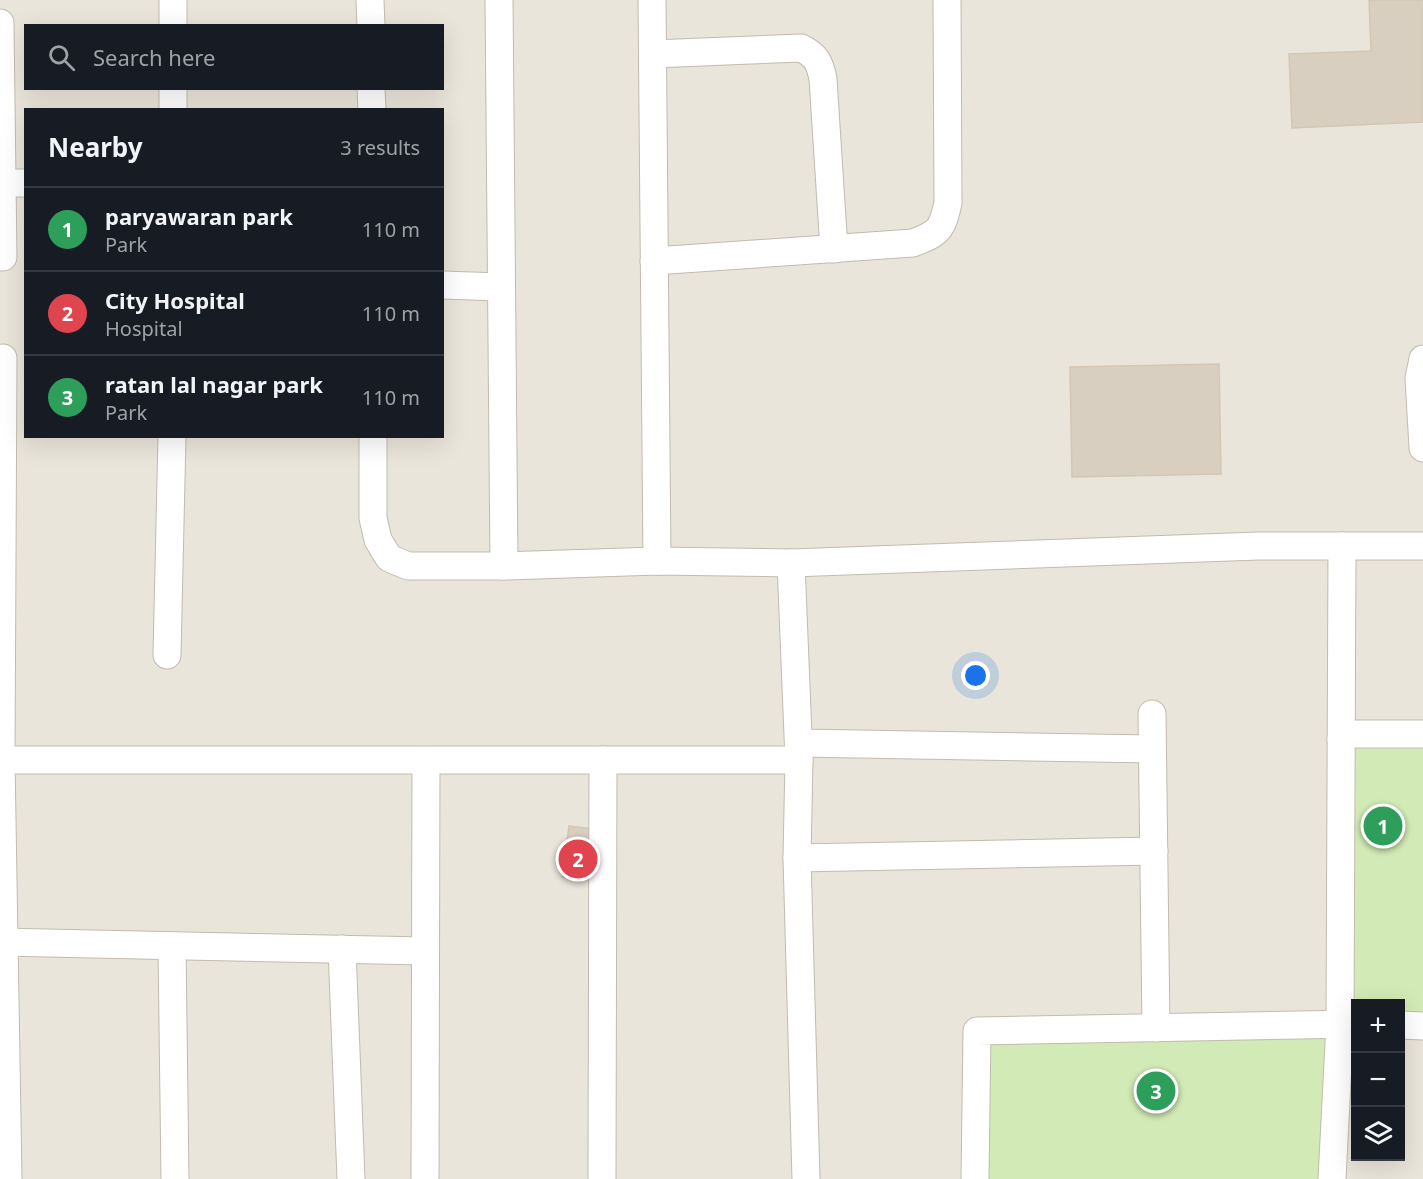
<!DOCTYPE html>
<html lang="en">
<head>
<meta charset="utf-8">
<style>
  :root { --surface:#171b24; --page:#20242c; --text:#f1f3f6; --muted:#9ea1a6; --line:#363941; --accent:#fc3f1d }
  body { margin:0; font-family:"Noto Sans",sans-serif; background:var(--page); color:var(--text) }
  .controls { position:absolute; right:18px; bottom:18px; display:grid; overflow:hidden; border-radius:0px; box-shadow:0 6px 24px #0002 }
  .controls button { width:54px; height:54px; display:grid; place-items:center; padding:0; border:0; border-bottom:2px solid var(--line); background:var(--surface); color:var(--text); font:30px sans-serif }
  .you { position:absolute; left:976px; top:676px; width:21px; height:21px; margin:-15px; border:4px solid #fff; border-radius:50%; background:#1a73e8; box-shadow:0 0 0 9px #1a73e833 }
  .badge { display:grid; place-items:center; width:39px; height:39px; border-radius:50%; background:var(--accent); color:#fff; font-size:20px; font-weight:700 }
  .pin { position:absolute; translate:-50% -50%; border:3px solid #fff; box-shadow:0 2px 6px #0006 }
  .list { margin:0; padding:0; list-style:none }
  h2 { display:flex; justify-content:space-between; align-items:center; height:78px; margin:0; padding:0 24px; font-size:26px }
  h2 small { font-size:20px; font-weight:400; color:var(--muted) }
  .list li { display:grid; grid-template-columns:39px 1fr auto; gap:18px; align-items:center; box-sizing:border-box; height:84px; padding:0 24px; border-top:2px solid var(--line) }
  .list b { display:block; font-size:22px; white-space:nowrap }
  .list p { margin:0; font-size:20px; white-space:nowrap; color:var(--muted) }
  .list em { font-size:20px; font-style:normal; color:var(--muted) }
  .icon { flex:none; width:33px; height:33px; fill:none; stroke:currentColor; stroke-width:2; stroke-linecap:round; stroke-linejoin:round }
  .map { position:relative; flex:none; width:1423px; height:1179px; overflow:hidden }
  .search { position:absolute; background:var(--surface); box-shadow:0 6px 24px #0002; left:24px; top:24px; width:420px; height:66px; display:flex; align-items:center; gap:15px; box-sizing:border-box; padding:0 21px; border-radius:0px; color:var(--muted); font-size:22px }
  .panel { position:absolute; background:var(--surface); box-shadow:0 6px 24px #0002; left:24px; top:108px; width:420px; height:330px; border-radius:0px }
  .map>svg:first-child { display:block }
  .residential { fill:#eae5da; fill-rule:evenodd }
  .green { fill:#d2eab5 }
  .building { fill:#d8cfc1; stroke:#d3c7b4; stroke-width:1.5 }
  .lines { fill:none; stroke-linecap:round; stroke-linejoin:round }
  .minor-casing { stroke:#c2bbae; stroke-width:29 }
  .minor { stroke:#fff; stroke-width:27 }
</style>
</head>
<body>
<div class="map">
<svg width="1423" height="1179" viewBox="0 0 1423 1179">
  <rect width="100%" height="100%" fill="#f6f3ec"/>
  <path class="residential" d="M0 0H1423V1179H0ZM26 26H442V88H26ZM26 110H442V436H26ZM1356 1004H1400V1156H1356Z"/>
  <g class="green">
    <polygon points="1423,738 1423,1031 1401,1030 1400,1004 1356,1004 1355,1029 1342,1028 1344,743"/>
    <polygon points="1339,1025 1331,1179 975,1179 977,1033"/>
  </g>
  <g class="building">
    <polygon points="1369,0 1423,0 1423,122 1292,128 1289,54 1371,51"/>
    <polygon points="1219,364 1221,474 1072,477 1070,367"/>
    <polygon points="569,826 592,829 584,880 562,877"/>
  </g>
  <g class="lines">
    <g class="minor-casing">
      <g id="minor">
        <polyline points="173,0 173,26"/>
        <polyline points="370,0 371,26"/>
        <polyline points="499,0 504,566"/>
        <polyline points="652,0 657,561"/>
        <polyline points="0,23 3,257"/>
        <path d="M653 54 801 48C816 55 820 63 823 79L834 249"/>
        <polyline points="173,88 173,110"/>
        <polyline points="371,88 372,110"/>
        <polyline points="1,183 26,183"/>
        <path d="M654 261 913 243C939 233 942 230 948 203L947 0"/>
        <polyline points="442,285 501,287"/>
        <polyline points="3,358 1,760 8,1179"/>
        <polyline points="1423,359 1419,378 1423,448"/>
        <polyline points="373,436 373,518 378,540 389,558 408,566 504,566 657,561 791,563 1258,546 1423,546"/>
        <polyline points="791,563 799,760 797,858 806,1179"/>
        <polyline points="167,655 172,436"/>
        <polyline points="1152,714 1156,1028"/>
        <polyline points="1341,739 1352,734 1423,734"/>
        <polyline points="799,743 1152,749"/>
        <polyline points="0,760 799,760"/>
        <polyline points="797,858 1154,851"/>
        <polyline points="0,942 425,951"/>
        <polyline points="172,946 175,1179"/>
        <polyline points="342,949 351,1179"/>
        <polyline points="1400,1025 1423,1026"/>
        <polyline points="425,1179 426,761"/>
        <polyline points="602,1179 603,760"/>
        <polyline points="975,1179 977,1031 1356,1024"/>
        <polyline points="1332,1179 1340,1024 1342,546"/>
      </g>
    </g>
    <use href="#minor" class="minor"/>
  </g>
</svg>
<div class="controls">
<button>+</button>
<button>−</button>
<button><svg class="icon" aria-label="layers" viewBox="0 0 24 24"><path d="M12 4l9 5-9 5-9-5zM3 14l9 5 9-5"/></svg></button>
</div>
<div class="you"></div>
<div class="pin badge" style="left:1383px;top:826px;background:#2e9e5b">1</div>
<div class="pin badge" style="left:578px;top:859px;background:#e0444e">2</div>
<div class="pin badge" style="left:1156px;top:1091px;background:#2e9e5b">3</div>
<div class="search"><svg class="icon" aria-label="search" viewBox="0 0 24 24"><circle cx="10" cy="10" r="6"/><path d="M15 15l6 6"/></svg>Search here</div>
<section class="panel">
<h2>Nearby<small>3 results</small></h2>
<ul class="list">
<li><span class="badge" style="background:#2e9e5b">1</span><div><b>paryawaran park</b><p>Park</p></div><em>110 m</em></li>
<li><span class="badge" style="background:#e0444e">2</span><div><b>City Hospital</b><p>Hospital</p></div><em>110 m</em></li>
<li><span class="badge" style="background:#2e9e5b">3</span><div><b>ratan lal nagar park</b><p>Park</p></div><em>110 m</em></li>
</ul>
</section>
</div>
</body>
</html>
